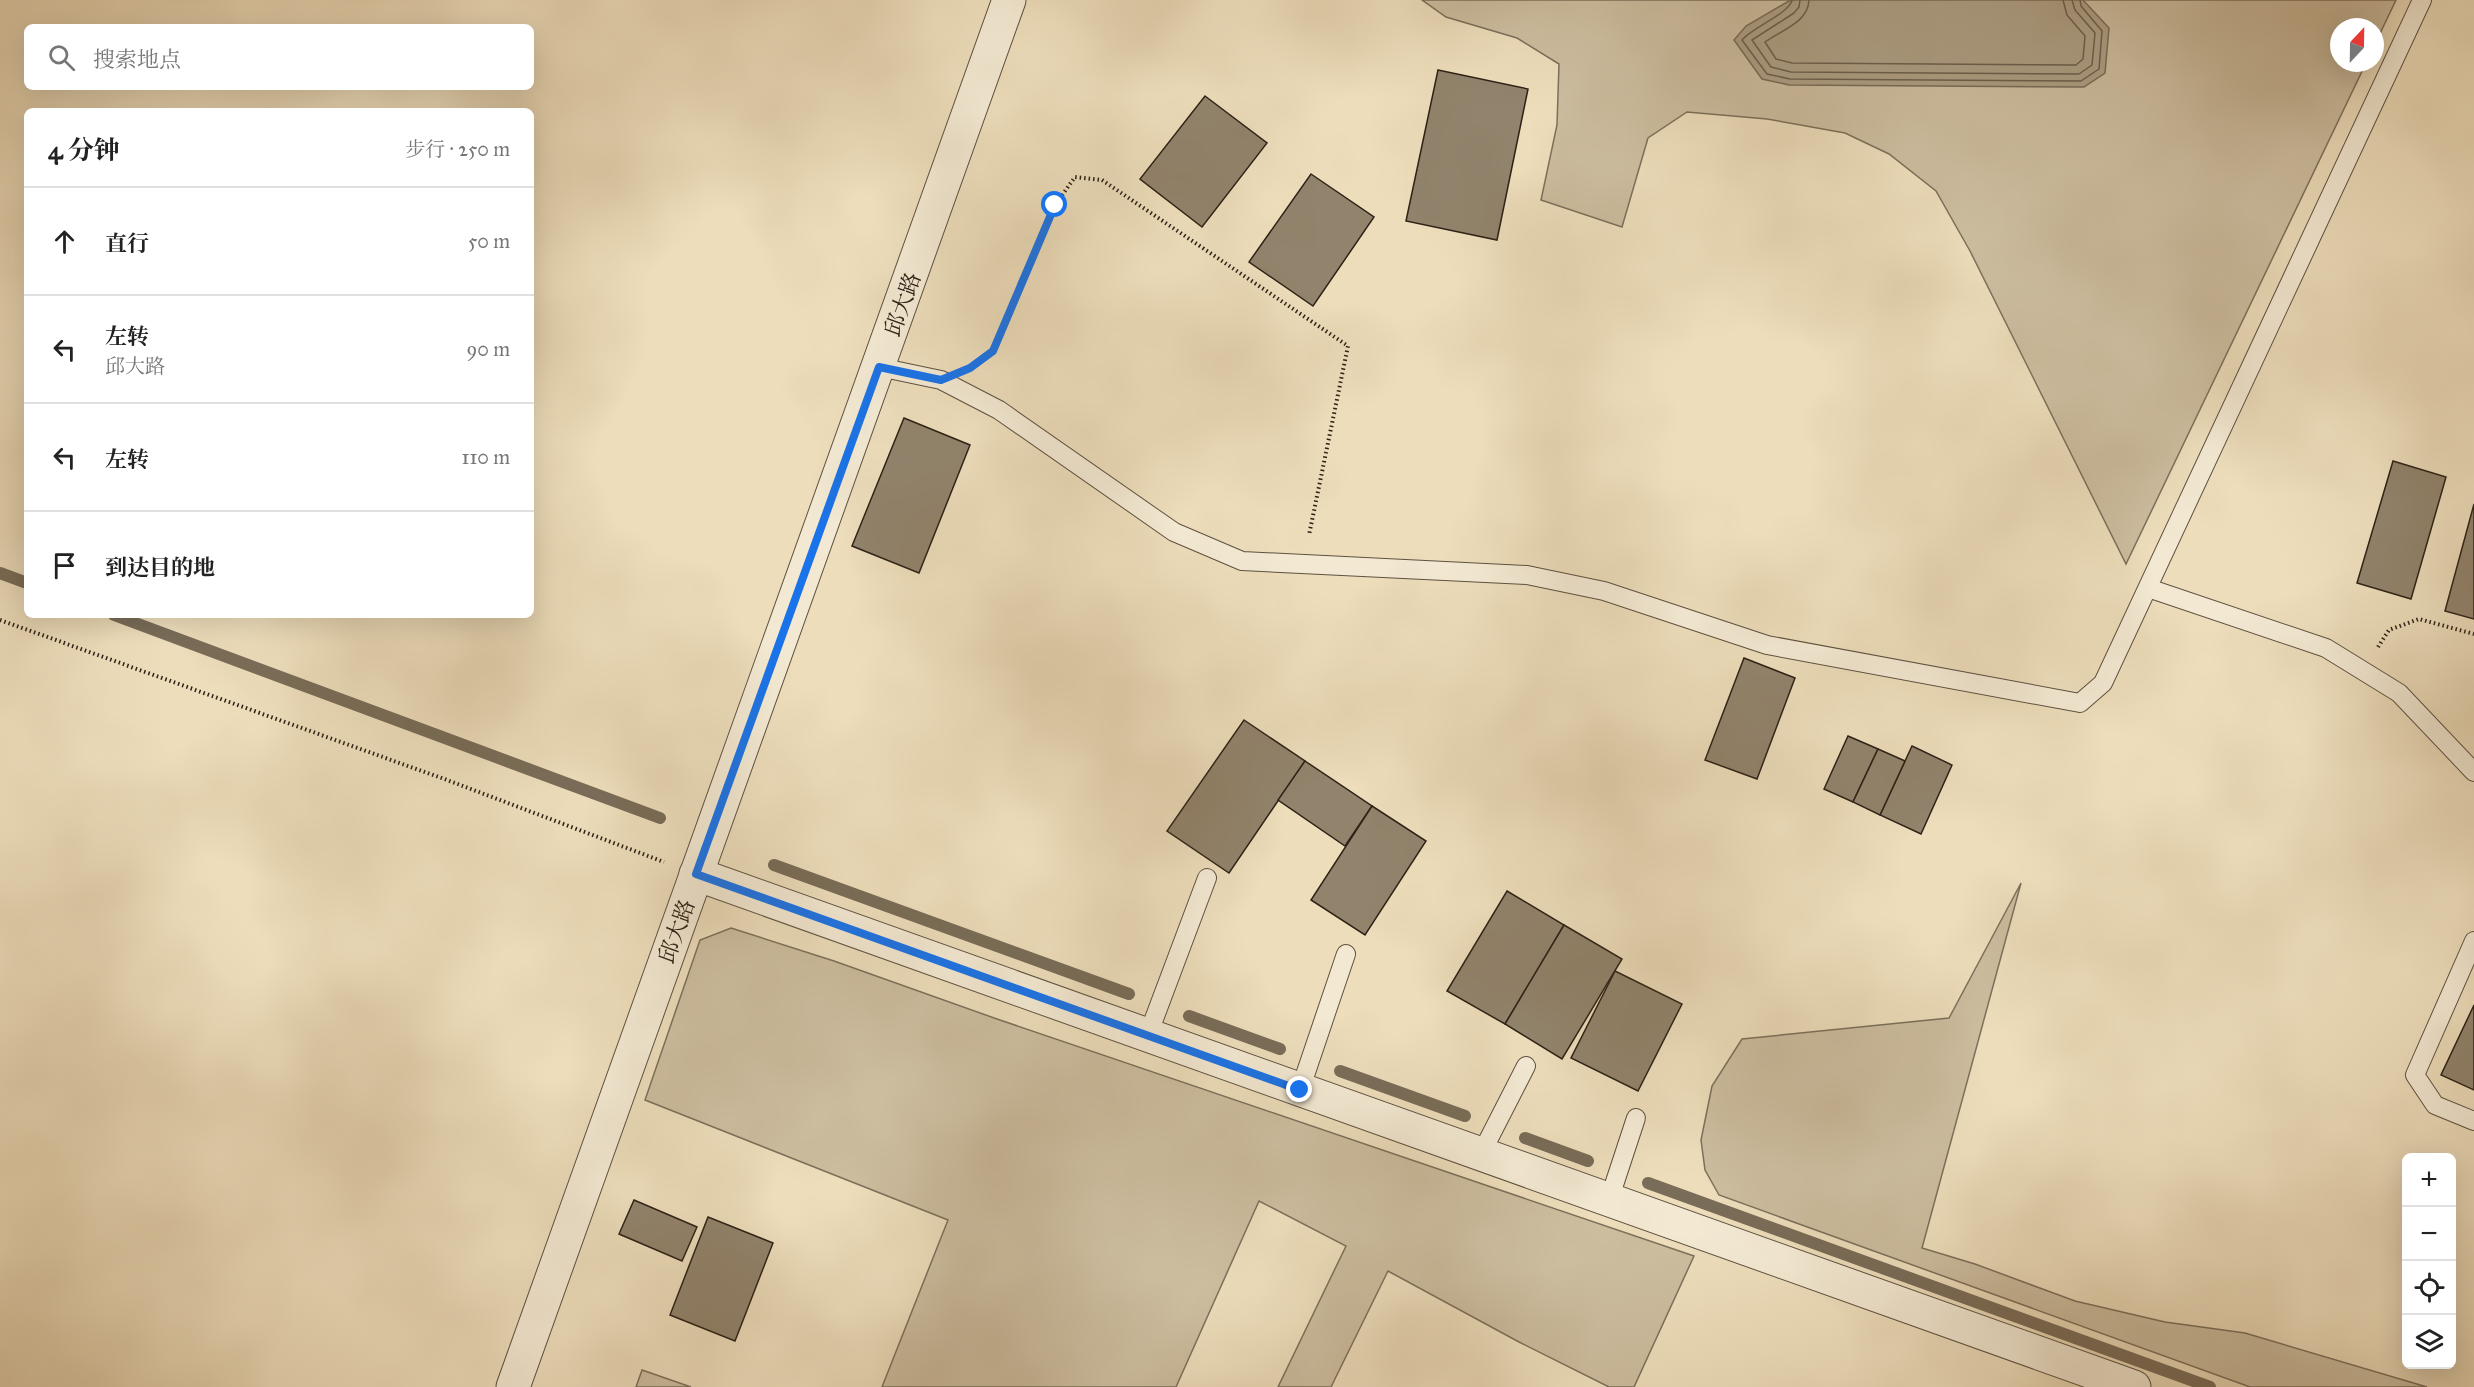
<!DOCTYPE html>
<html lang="zh">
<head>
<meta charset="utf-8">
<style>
  :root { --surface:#fff; --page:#f6f6f6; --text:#222; --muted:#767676; --line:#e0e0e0 }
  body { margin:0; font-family:"IM FELL Great Primer","Noto Serif SC",serif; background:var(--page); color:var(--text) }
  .controls { position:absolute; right:18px; bottom:18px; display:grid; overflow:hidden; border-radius:9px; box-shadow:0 6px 24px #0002 }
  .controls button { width:54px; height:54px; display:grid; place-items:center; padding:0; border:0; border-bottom:2px solid var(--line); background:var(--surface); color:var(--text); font:30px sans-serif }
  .compass { position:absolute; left:2330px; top:18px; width:54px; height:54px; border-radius:50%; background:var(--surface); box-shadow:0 6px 24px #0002; rotate:22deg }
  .stop { position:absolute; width:18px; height:18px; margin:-14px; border:4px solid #1a73e8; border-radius:50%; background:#fff }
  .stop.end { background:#1a73e8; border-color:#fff; box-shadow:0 2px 6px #0008 }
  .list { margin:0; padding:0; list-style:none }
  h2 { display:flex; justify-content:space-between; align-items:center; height:78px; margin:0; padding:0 24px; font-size:26px }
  h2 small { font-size:20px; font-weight:400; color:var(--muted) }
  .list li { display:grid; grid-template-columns:39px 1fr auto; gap:18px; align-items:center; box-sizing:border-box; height:108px; padding:0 24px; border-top:2px solid var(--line) }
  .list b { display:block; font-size:22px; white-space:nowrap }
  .list p { margin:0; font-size:20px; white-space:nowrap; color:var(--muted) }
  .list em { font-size:20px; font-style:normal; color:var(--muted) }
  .icon { flex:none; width:33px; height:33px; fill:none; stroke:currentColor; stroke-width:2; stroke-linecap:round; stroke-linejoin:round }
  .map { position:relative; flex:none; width:2474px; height:1387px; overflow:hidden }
  .search { position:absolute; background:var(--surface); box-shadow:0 6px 24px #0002; left:24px; top:24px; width:510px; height:66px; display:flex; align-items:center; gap:15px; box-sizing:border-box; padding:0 21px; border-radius:9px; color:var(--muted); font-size:22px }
  .panel { position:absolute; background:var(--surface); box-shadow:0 6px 24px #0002; left:24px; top:108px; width:510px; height:510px; border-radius:9px }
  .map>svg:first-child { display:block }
  .green { fill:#ccbd9f; stroke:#7c705b; stroke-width:1.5 }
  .water { fill:#ac9d83; stroke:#796c58; stroke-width:1.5 }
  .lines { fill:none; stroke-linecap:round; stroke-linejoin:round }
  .shore { stroke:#6c604d; stroke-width:1.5 }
  .stream { stroke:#796c58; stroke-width:12 }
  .building { fill:#91836c; stroke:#2d2217; stroke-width:1.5 }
  .lane-casing { stroke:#5d5140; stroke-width:20 }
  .street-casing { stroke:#5d5140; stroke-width:35 }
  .path { stroke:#2d2217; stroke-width:4; stroke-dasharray:1.5 3; stroke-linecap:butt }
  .lane { stroke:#f3e9d3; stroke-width:18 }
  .street { stroke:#f3e9d3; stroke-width:33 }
  .route { stroke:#1a73e8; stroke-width:8 }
  .labels { text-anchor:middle; stroke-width:4.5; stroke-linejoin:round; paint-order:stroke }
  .street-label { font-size:22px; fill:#2d2217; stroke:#f3e9d3 }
</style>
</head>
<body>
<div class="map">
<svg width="2474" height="1387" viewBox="0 0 2474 1387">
  <rect width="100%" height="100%" fill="#edddbb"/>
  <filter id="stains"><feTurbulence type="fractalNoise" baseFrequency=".00333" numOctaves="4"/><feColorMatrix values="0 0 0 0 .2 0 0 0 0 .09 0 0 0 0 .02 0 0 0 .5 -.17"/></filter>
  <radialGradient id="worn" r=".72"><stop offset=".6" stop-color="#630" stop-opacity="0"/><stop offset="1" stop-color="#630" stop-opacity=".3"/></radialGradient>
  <g class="green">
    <polygon points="1422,0 2396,0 2375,44 2375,27 2339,27 2339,63 2366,63 2126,564 1970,251 1936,191 1889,154 1845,133 1767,119 1687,112 1648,138 1622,227 1541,200 1557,125 1559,64 1517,38 1446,17"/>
    <polygon points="2021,883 1922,1248 1975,1264 2075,1301 2165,1322 2245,1333 2427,1387 2250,1387 1719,1195 1705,1170 1701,1140 1712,1086 1742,1039 1949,1018"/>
    <polygon points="731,928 834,961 997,1019 1694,1256 1634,1387 1609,1387 1519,1342 1388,1271 1331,1387 1278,1387 1346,1246 1259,1201 1176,1387 882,1387 948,1220 645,1100 700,940"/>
    <polygon points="642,1370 691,1387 636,1387"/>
  </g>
  <polygon class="water" points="1796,0 2083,0 2109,28 2105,73 2084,87 1789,85 1762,79 1734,40 1746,26 1789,1"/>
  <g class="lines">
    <g class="shore">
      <path d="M1792 0C1790 13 1753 27 1742 40L1767 74 1790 79 2081 81 2099 69 2102 31 2081 6 2080 0"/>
      <polyline points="1800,0 1799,7 1794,13 1752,40 1771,67 1791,72 2079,74 2092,65 2095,33 2075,10 2072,0"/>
      <path d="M1809 0C1808 23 1781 30 1765 42L1776 59 1792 63 2076 65 2083 59 2085 36 2067 15 2063 0"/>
    </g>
    <g class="stream">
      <polyline points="0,573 27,583"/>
      <polyline points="114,615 660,818"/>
      <polyline points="774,865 1129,994"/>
      <polyline points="1189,1016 1280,1049"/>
      <polyline points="1340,1071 1465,1116"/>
      <polyline points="1525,1138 1588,1161"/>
      <polyline points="1648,1183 2210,1387"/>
    </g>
  </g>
  <g class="building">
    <polygon points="1438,70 1528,89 1497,240 1406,221"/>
    <polygon points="1205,96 1267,143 1202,227 1140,179"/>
    <polygon points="1311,174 1374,217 1313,306 1249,262"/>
    <polygon points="904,418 970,445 919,573 852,546"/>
    <polygon points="2393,461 2446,477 2411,599 2357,583"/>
    <polygon points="2474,504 2474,619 2445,611"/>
    <polygon points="1744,658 1795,678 1757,779 1705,760"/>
    <polygon points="1244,720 1305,761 1229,873 1167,831"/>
    <polygon points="1848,736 1878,749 1853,802 1824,789"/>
    <polygon points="1912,746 1952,765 1921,834 1880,815"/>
    <polygon points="1878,749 1905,761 1880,815 1853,802"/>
    <polygon points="1305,761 1372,806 1345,846 1278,800"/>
    <polygon points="1372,806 1426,841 1365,935 1311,900"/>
    <polygon points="1507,891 1564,925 1505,1024 1447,991"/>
    <polygon points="1564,925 1622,959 1562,1059 1505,1024"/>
    <polygon points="1615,971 1682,1004 1638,1091 1571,1058"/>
    <polygon points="2474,1005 2474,1090 2441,1075"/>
    <polygon points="634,1200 697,1227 682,1261 619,1234"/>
    <polygon points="708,1217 773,1243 735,1341 670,1315"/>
  </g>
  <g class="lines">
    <g class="lane-casing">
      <g id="lane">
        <polyline points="879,367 941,380 999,410 1174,532 1242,561 1527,575 1604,591 1767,645 2080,703 2103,683 2422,0"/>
        <polyline points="2148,588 2326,648 2399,693 2474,772"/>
        <polyline points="2474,941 2415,1075 2435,1105 2474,1121"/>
        <polyline points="1148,1035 1207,878"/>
        <polyline points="1300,1090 1346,954"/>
        <polyline points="1481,1154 1526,1066"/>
        <polyline points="1609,1200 1636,1118"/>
      </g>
    </g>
    <g class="street-casing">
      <g id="street">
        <polyline points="696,874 2134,1387"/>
        <polyline points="513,1387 1009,0"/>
      </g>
    </g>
    <g class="path">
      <polyline points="975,365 993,351 1055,205 1075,177 1102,180 1348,346 1309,535"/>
      <polyline points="0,620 447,780 664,862"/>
      <polyline points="2378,647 2389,630 2419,619 2474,634"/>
    </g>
    <use href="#lane" class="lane"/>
    <use href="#street" class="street"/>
  </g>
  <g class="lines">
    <polyline class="route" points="1055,205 993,351 970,368 941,380 879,367 696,874 1300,1090"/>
  </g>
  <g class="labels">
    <g class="street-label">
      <text transform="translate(902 304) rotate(-70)" y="8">邱大路</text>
      <text transform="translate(676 931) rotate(-70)" y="8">邱大路</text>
    </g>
  </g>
  <rect width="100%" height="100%" filter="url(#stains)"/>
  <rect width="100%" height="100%" fill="url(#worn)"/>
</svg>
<div class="controls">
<button>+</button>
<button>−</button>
<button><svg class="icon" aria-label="locate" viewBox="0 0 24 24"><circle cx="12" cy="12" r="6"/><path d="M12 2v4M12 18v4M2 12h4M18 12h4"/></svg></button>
<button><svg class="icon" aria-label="layers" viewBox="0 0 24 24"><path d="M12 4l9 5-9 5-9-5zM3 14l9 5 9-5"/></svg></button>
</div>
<svg class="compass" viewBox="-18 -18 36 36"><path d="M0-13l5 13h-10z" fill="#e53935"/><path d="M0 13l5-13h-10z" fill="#767676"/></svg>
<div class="stop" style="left:1055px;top:205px"></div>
<div class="stop end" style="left:1300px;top:1090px"></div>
<div class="search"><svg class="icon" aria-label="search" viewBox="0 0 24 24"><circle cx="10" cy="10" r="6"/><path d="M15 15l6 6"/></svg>搜索地点</div>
<section class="panel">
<h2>4 分钟<small>步行 · 250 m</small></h2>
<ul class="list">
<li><svg class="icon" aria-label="ahead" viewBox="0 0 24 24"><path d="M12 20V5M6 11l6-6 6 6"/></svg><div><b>直行</b></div><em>50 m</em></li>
<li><svg class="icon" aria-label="left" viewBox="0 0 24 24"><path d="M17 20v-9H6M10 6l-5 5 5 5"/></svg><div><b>左转</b><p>邱大路</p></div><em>90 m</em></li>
<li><svg class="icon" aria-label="left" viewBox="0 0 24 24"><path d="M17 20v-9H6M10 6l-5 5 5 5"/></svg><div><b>左转</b></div><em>110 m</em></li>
<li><svg class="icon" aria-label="arrive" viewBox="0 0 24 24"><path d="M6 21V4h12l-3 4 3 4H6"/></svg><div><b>到达目的地</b></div></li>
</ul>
</section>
</div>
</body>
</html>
